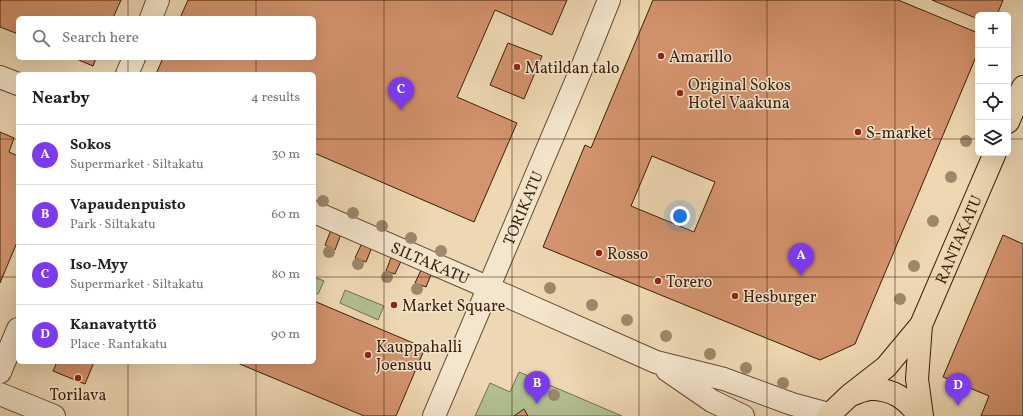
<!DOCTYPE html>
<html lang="en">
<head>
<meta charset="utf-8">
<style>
  :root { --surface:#fff; --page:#f2f2f2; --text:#202124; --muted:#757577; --line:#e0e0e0; --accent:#7c3aed }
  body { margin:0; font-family:Vollkorn,serif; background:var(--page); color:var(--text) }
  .controls { position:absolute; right:12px; top:12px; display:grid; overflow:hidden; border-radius:6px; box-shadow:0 4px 16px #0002 }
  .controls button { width:36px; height:36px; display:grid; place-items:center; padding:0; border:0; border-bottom:1px solid var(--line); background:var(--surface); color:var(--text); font:20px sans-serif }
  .you { position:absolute; left:680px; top:216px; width:14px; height:14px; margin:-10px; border:3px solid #fff; border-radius:50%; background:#1a73e8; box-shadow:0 0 0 6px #1a73e833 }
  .badge { display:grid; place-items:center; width:26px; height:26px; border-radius:50%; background:var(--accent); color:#fff; font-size:13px; font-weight:700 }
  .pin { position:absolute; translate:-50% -33px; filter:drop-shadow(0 1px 2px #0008) }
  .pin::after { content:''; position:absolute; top:21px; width:14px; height:12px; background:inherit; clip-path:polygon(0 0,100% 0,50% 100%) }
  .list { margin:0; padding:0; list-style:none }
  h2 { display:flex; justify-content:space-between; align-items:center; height:52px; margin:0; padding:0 16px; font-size:17px }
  h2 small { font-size:13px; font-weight:400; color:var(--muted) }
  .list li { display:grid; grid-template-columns:26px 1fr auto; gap:12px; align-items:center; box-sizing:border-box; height:60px; padding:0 16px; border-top:1px solid var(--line) }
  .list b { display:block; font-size:15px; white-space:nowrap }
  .list p { margin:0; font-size:13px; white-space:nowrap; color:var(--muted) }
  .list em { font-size:13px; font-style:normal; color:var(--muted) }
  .icon { flex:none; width:22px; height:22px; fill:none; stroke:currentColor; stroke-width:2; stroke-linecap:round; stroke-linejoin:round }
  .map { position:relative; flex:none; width:1023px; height:416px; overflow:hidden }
  .search { position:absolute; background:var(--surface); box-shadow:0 4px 16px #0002; left:16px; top:16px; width:300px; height:44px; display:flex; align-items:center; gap:10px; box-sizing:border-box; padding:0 14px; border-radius:6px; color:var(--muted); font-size:15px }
  .panel { position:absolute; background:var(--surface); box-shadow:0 4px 16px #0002; left:16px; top:72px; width:300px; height:292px; border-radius:6px }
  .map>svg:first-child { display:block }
  .green { fill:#b3c091; stroke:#776f4f }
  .building { fill:#d4946e; stroke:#3b1e0d; fill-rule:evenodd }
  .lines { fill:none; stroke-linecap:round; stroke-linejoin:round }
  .minor-casing { stroke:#684c36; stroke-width:24 }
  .major-casing { stroke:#3b1e0d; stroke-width:24 }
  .minor { stroke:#f4e6ce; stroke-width:22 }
  .major { stroke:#eed8b3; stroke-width:22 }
  .tree { fill:#9c886a }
  .grid { fill:none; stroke:#3b1e0d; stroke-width:1; stroke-opacity:0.55 }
  .poi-dot { fill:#8f2418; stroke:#f4e6ce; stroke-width:1.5 }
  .labels { text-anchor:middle; stroke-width:3; stroke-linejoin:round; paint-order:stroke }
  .poi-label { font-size:16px; fill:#3b1e0d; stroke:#f4e6ce; text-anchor:start }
  .street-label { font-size:16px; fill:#3b1e0d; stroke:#f4e6ce }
</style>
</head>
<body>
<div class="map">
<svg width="1023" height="416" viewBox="0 0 1023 416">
  <rect width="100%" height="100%" fill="#eed8b3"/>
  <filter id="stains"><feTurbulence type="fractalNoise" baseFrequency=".005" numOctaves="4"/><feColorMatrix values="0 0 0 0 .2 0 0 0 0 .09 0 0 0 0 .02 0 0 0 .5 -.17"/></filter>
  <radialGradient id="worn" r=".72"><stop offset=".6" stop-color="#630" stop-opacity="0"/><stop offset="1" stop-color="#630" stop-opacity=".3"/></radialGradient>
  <g class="green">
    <polygon points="314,277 324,281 318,294 314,293"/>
    <polygon points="345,290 384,306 378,320 340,303"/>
    <polygon points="519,372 622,416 475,416 490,383 510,392"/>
  </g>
  <g class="building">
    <polygon points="0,0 121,0 113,18 18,18 18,34 0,27"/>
    <polygon points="188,0 567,0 552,35 495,10 457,97 517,123 474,222 314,153 314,74 156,74 163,58 314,58 314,18 180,18"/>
    <path d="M653 0H898L978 33V52L855 344 820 360 543 247 585 145 591 148ZM652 156 715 182 694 232 631 206Z"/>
    <polygon points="932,0 1003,0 997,15 978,15 978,19"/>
    <polygon points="508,43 542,56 524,99 490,85"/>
    <polygon points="74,58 96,58 93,66"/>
    <polygon points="0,132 14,138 9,152 18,156 18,240 0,283"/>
    <polygon points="331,230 341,234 335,250 325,245"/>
    <polygon points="1003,235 1023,244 1023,416 981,416 989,396 943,377"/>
    <polygon points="362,243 372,247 366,262 355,258"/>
    <polygon points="392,255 402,259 395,274 386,271"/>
    <polygon points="422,268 432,272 426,287 415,283"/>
    <polygon points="314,301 425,348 396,416 364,416 235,362 314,362"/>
    <polygon points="57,362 94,362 85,384 53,371"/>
    <polygon points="524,409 528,416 514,416"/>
  </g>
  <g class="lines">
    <g class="minor-casing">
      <g id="minor">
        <polyline points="151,18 158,0"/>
        <polyline points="127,74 134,58"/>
        <polyline points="0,77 18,84"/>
        <path id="s1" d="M314 212 471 280 656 362 724 379 792 404 829 414"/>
        <polyline points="667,370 712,401 743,416"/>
        <polyline points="0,372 18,329"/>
        <polyline points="0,394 54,416"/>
        <path id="s2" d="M434 416 583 65 609 0"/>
      </g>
    </g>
    <g class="major-casing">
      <g id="major">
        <polyline points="1008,122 1023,87"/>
        <polyline points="921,325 917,379 922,416"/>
        <path d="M853 394C859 392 866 389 871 389 893 389 907 399 919 416"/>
        <path id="s3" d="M828 416 850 395 886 367 921 325 995 153"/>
      </g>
    </g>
    <use href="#minor" class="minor"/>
    <use href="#major" class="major"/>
  </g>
  <g class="tree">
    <circle cx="966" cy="141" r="6"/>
    <circle cx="951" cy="177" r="6"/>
    <circle cx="323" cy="201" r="6"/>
    <circle cx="353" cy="213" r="6"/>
    <circle cx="933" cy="221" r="6"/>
    <circle cx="382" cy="226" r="6"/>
    <circle cx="411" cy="238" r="6"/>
    <circle cx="441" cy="251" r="6"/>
    <circle cx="329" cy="252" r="6"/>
    <circle cx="358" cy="264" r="6"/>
    <circle cx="914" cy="266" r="6"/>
    <circle cx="387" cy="277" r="6"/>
    <circle cx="550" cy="288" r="6"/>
    <circle cx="417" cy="289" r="6"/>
    <circle cx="900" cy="299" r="6"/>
    <circle cx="592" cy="305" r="6"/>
    <circle cx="627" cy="320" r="6"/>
    <circle cx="666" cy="336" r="6"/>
    <circle cx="710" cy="354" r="6"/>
    <circle cx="746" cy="368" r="6"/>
    <circle cx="783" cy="383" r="6"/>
    <circle cx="554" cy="395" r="6"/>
  </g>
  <path class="grid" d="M128 0V18M256 0V18M384 0V416M512 0V416M639 0V416M767 0V416M895 0V416M128 58V74M256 58V74M0 139H18M314 139H978M1008 139H1023M0 277H18M314 277H1023M128 362V416M256 362V416"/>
  <g class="poi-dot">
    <circle cx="661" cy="56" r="4"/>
    <circle cx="517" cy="67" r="4"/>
    <circle cx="680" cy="93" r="4"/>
    <circle cx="858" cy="132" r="4"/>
    <circle cx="599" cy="253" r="4"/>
    <circle cx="658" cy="281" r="4"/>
    <circle cx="735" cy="296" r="4"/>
    <circle cx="394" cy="305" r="4"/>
    <circle cx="368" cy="355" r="4"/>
    <circle cx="78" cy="378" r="4"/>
  </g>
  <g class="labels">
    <g class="poi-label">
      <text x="669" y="62">Amarillo</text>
      <text x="525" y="73">Matildan talo</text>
      <text x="688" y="90">Original Sokos<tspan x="688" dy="18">Hotel Vaakuna</tspan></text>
      <text x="866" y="138">S-market</text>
      <text x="607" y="259">Rosso</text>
      <text x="666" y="287">Torero</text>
      <text x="743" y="302">Hesburger</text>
      <text x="402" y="311">Market Square</text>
      <text x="376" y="352">Kauppahalli<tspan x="376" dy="18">Joensuu</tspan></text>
      <text x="78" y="400" text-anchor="middle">Torilava</text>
    </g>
    <g class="street-label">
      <text dy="6" stroke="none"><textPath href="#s2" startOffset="226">TORIKATU</textPath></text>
      <text dy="6" stroke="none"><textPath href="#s3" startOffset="224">RANTAKATU</textPath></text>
      <text dy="6" stroke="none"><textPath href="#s1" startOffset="127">SILTAKATU</textPath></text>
    </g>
  </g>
  <rect width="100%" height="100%" filter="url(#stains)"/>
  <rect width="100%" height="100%" fill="url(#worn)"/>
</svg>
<div class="controls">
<button>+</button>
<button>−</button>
<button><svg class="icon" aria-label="locate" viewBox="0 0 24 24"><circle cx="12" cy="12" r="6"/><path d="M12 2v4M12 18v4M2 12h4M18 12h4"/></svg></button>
<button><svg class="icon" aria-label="layers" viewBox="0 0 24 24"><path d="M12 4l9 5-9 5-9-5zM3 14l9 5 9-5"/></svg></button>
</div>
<div class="you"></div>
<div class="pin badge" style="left:801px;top:276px">A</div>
<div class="pin badge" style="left:537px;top:404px">B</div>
<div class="pin badge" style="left:401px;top:110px">C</div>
<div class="pin badge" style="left:958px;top:406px">D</div>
<div class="search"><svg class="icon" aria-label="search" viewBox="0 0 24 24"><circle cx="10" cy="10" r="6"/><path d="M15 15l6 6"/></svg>Search here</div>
<section class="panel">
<h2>Nearby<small>4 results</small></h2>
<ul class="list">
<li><span class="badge">A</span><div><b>Sokos</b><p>Supermarket · Siltakatu</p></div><em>30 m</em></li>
<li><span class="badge">B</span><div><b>Vapaudenpuisto</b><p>Park · Siltakatu</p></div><em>60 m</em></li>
<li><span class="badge">C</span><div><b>Iso-Myy</b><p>Supermarket · Siltakatu</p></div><em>80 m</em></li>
<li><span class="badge">D</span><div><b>Kanavatyttö</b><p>Place · Rantakatu</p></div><em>90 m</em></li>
</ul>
</section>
</div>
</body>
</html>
